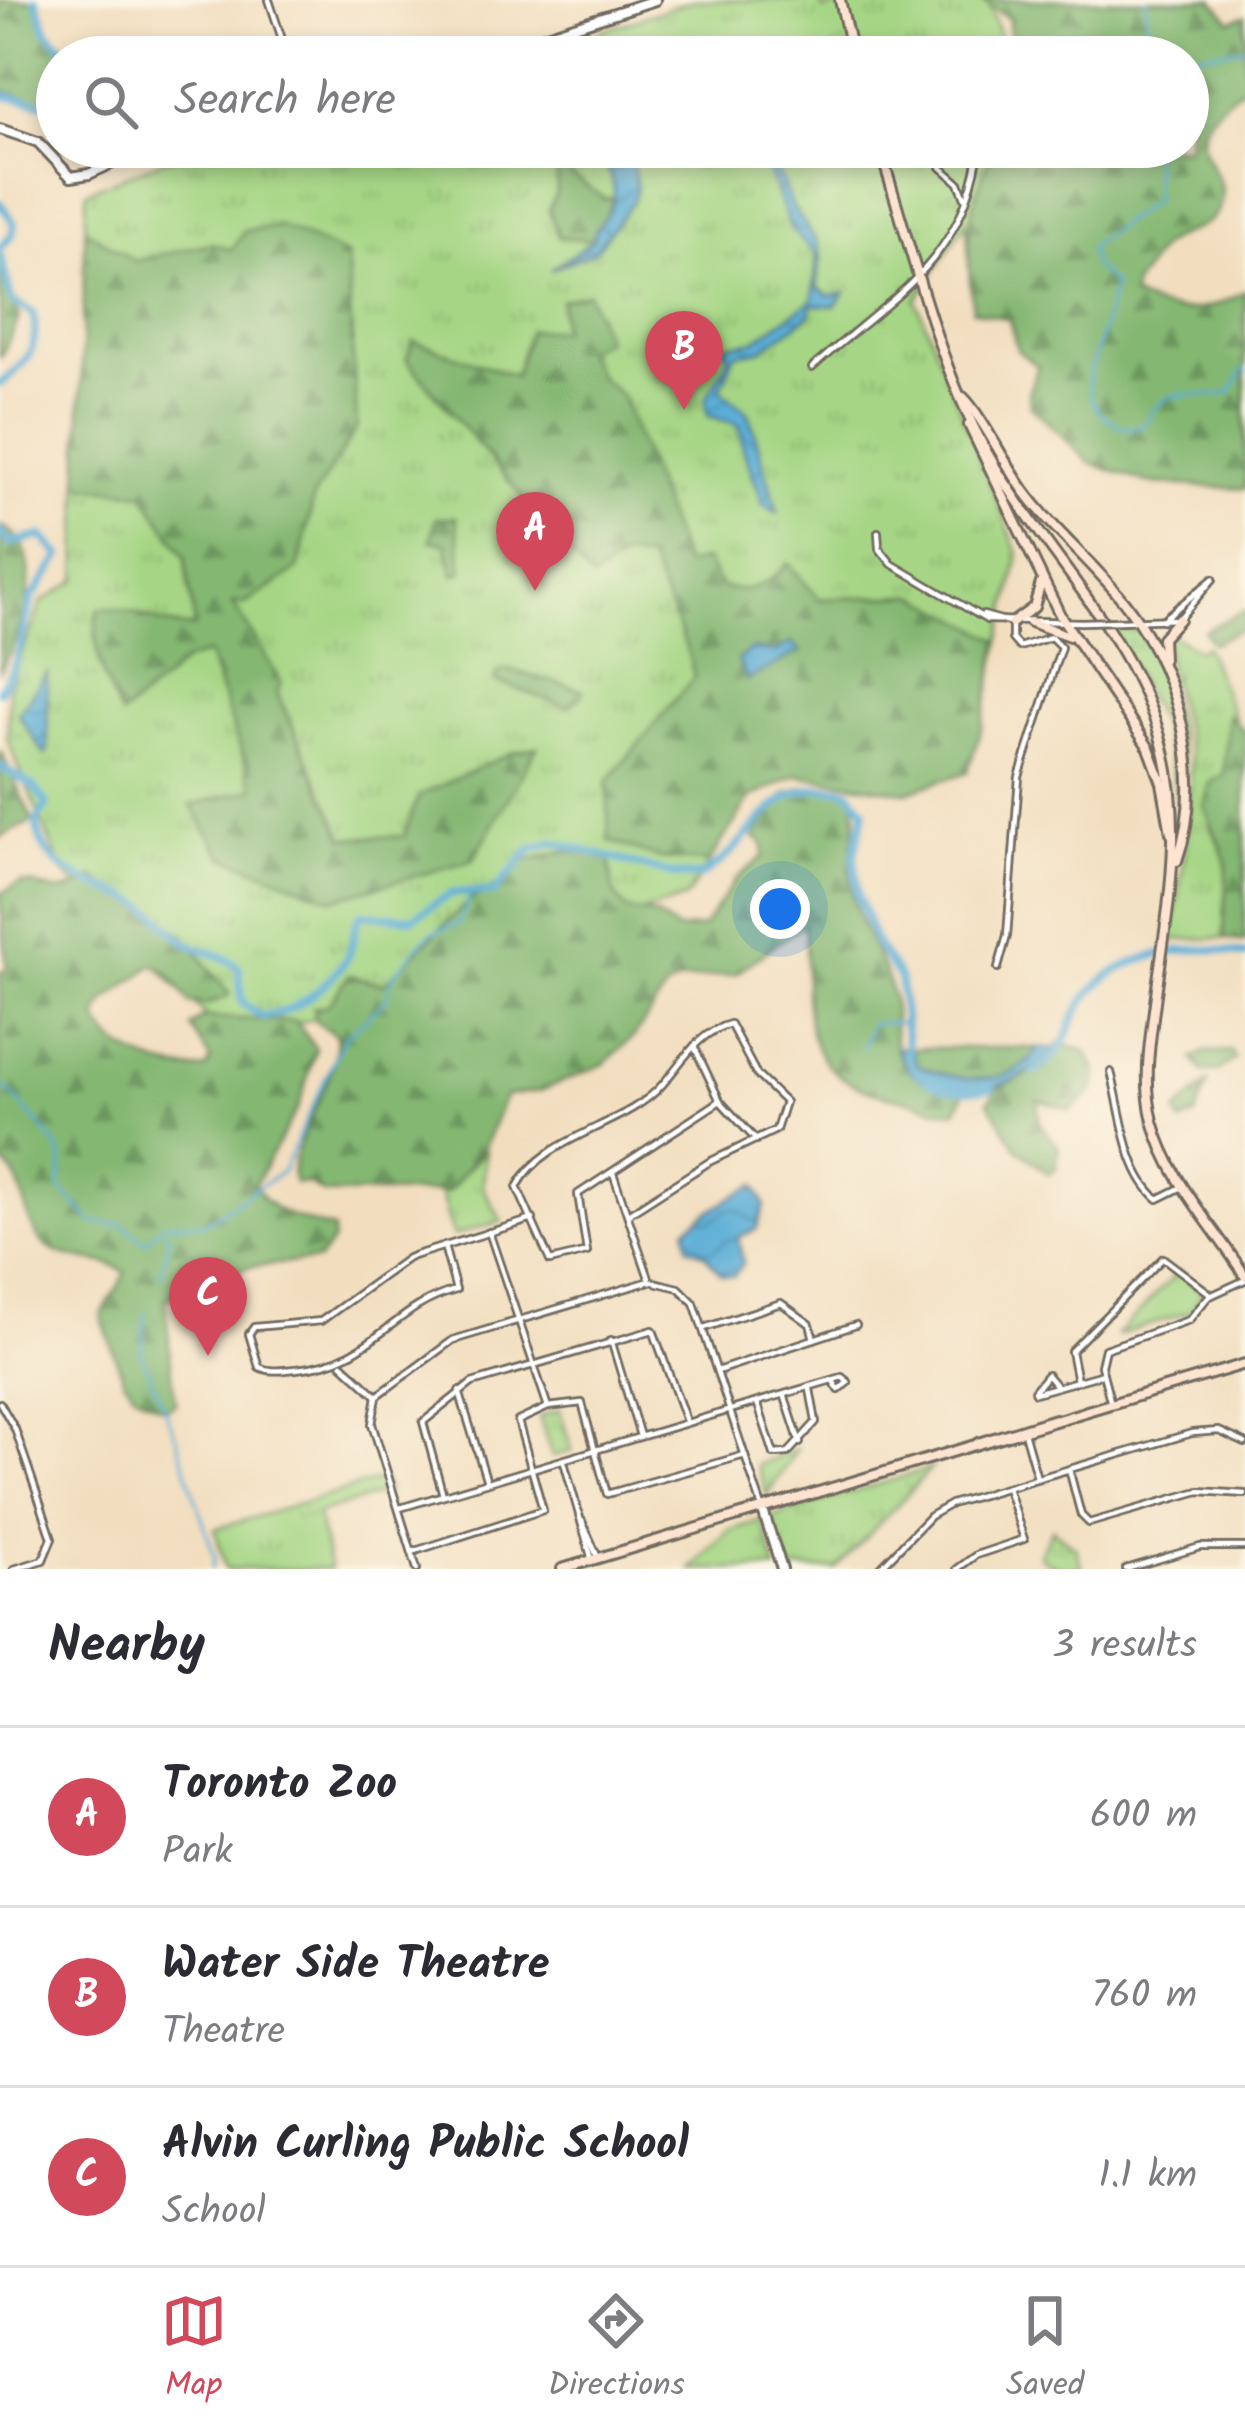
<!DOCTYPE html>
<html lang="en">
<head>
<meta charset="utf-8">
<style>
  :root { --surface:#fff; --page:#f2f2f3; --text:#2b2b33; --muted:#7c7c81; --line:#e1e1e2; --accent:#d1495b }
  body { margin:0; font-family:Kalam,sans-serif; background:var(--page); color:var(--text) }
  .you { position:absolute; left:780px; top:909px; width:42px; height:42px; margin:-30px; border:9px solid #fff; border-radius:50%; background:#1a73e8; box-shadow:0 0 0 18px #1a73e833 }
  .badge { display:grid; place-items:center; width:78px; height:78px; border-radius:50%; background:var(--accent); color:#fff; font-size:39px; font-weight:700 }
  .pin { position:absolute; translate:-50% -99px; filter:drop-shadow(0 3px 6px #0008) }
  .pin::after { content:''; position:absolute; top:63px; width:42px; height:36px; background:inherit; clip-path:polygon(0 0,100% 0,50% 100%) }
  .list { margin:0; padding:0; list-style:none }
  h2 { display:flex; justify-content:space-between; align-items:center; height:156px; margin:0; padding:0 48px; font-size:51px }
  h2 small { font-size:39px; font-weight:400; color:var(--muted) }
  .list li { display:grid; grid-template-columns:78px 1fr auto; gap:36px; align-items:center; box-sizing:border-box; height:180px; padding:0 48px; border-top:3px solid var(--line) }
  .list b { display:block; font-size:45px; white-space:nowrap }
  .list p { margin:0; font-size:39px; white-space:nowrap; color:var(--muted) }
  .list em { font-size:39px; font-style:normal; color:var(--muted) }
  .icon { flex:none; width:66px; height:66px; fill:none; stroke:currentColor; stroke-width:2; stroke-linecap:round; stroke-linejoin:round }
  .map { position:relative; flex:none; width:1245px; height:1569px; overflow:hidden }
  .search { position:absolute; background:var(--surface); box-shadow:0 6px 18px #0003; left:36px; right:36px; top:36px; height:132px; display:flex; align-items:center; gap:30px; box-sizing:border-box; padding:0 42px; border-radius:66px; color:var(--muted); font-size:45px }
  .sheet { height:696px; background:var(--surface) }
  nav { display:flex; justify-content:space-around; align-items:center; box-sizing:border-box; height:168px; border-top:3px solid var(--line); background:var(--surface); font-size:33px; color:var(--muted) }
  nav a { display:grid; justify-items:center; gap:6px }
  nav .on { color:var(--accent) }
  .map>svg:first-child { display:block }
  .grass { fill:url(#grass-tufts); stroke:#688058; stroke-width:3 }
  .forest { fill:url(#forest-firs); stroke:#58714e; stroke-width:3 }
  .water { fill:url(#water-waves); stroke:#446c81; stroke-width:3 }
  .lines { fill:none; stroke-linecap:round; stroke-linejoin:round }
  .stream { stroke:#5caed7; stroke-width:3 }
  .river { stroke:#5caed7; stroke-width:8 }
  .minor-casing { stroke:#716a5f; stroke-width:10 }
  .tertiary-casing { stroke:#716a5f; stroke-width:14 }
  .secondary-casing { stroke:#716a5f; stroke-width:14 }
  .minor { stroke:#fff; stroke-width:4.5 }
  .tertiary { stroke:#fff; stroke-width:8 }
  .secondary { stroke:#fde4d1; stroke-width:8 }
  .minor-bridge-casing { stroke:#716a5f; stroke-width:10; stroke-linecap:butt }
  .minor-bridge { stroke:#fff; stroke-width:4.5 }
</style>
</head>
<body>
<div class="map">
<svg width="1245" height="1569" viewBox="0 0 1245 1569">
  <defs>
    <pattern id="grass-tufts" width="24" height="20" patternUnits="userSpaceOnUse" patternTransform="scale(3)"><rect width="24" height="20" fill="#a6d685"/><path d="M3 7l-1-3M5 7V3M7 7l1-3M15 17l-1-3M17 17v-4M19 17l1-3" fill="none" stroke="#8fb873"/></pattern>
    <pattern id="forest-firs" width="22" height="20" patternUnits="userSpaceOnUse" patternTransform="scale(3)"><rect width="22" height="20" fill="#84b772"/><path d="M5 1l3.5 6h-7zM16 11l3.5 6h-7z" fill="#6c955e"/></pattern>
    <pattern id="water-waves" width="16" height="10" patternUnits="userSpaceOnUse" patternTransform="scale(3)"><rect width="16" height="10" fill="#5caed7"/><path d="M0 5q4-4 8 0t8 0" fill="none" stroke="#4c8eaf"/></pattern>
  </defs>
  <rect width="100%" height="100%" fill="#fcf5e5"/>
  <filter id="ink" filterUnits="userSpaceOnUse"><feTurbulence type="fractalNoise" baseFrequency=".00833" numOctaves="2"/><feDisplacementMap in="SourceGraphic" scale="24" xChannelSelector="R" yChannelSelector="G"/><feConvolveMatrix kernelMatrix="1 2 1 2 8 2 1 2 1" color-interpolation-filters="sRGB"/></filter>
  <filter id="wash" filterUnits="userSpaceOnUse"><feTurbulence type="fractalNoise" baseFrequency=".004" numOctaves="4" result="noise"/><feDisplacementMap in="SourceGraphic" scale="48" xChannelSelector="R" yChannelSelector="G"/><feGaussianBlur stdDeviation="2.7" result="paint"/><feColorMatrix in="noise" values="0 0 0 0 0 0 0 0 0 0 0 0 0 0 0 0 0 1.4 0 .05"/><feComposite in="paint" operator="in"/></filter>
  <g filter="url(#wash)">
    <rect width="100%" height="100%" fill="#f2debf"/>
    <g class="grass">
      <path d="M694 0H819L823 10 856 0H1213L1231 21 1245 16V86C1156 145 1235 165 1220 205 1212 229 1185 230 1167 242 1156 250 1151 260 1144 271 1137 281 1132 283 1132 296 1173 316 1205 315 1245 291V489L1148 483 1090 463 1031 406 1029 391 1038 367 1018 351 1009 319 973 310 966 222 916 300 1019 555 982 727 967 772 906 792 797 775 750 798 686 898 234 1044 63 872 8 741 9 686 42 602 77 580 86 192 169 158 257 147H1188V57H1011L1009 19 989 5 1007 57H523Z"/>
      <path d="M1112 629 1140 630C1173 692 1188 750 1182 820L1162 726Z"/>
      <path d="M1168 633 1198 650 1205 646 1234 717 1228 716 1224 774 1210 825 1227 862 1224 938 1172 940C1180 882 1193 820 1190 761 1188 729 1158 654 1168 633Z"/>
      <polygon points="486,1150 483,1187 502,1221 453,1236 437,1182 464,1172"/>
      <polygon points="1179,1271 1202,1293 1191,1311 1116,1336"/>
      <polygon points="560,1410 572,1451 552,1457 539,1417"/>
      <polygon points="797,1449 767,1495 757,1465"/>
      <polygon points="932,1468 836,1569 789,1569 771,1517"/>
      <polygon points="383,1479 387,1492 317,1514 330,1569 226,1569 215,1529"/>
      <polygon points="762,1520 776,1569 691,1569 728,1531"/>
      <path d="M1052 1529 1076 1548 1082 1569C1063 1569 1050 1569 1039 1554Z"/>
    </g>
    <g class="forest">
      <polygon points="0,0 34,0 44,27 68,57 57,57 57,105 0,90"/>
      <path d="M981 0H1213L1231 21 1245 16V86C1156 145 1235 165 1220 205 1212 229 1185 230 1167 242 1156 250 1151 260 1144 271 1137 281 1132 283 1132 296 1173 317 1205 315 1245 291V489L1148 483 1090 463 1031 406 1029 391 1038 367 1018 351 1009 319 973 310C965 243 965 209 995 147H1188V57H1011L1009 19Z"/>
      <polygon points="557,148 571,153 570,175 604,198 614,199 594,240 559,238 549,209 557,191"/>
      <path d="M281 226 347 256 357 427 314 496 298 569 245 604 233 603 281 682 277 693 344 838 404 836 418 796 511 753 537 747 473 860 333 899 223 856 191 805 254 789 208 653 184 662 121 716C105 682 90 647 98 609 135 604 159 630 195 627L185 556 143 493 79 486 85 229 135 261 211 243 231 250 244 231Z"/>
      <polygon points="0,264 20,317 0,359"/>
      <path d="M588 293 606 339 585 350 599 377 622 396 685 565 706 560 720 586C749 596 770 584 788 563L819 599 916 595 999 640 982 727 967 772 906 792 797 775 750 798 709 862 662 859 609 841 607 782 694 677C687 637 663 599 649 560L624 556 592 580 406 359 414 341 515 376 529 330H561V300Z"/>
      <polygon points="456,517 463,571 454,575 446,543 431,541 436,518"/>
      <path d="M0 526C53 545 22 637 0 670Z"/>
      <polygon points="1245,610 1244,628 1212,643 1204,631"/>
      <polygon points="509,670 583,690 582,695 568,707 494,681 499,671"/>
      <polygon points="1228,715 1245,732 1245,942 1224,938 1227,862 1204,806 1210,783 1224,774"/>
      <polygon points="0,750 33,821 0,837"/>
      <path d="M804 787 852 791C862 817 849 847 850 874 852 923 882 952 892 994 897 1013 890 1040 900 1058 912 1076 944 1088 964 1092L957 1110C936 1113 922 1102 902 1099 786 1079 811 1010 804 924L735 974 679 981 666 989 636 1034 604 1064 540 1091 505 1096 485 1145 448 1192 324 1194 310 1184 294 1183C283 1149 343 1077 336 1035L316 1022 313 1008 328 1005 349 975 383 984 469 901 505 881 521 861 567 851 609 857 613 892 626 910 655 915 677 930 703 927 736 879 764 856 763 843 754 837 785 794Z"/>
      <path d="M93 877 183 934 230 995 209 1004 190 1003 168 972 153 965 104 1002 97 1019C112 1054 170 1073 206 1069L211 1060 191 1027 203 1017 296 1021 316 1049 299 1106 255 1184C266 1213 306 1222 333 1229V1241L318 1260 248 1267 165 1299 175 1404 165 1409 134 1393 124 1380 101 1316 126 1273C101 1254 58 1266 38 1237 20 1212 29 1180 0 1161V972L7 970 0 894 20 883C57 885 56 903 93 877Z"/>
      <path d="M1059 1043 1086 1051C1105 1081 1098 1092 1070 1110L1038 1100 1040 1124 1059 1147 1056 1169 1048 1173 1017 1148 988 1102 996 1089 1041 1068Z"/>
      <path d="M911 1048H1038C1013 1091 957 1082 918 1065Z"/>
      <polygon points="1231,1051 1235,1059 1217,1072 1203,1072 1193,1059 1204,1052"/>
      <polygon points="1209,1081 1196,1115 1181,1123 1176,1112"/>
    </g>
    <g class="water">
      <path d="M604 147H636L631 155 637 187 633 201 594 252 550 270 593 240C594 223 612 216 614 196 616 178 601 165 604 147Z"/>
      <path d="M741 147 769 149 792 206 817 242 821 256 817 287 830 296 845 293 835 306 812 305 810 315 761 350 735 354 720 390 749 413 778 513 763 504C756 478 739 450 740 425L708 416 705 400 729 358 724 345 753 341 813 300 817 255 791 230 762 156Z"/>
      <polygon points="791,643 801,651 747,680 738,660 751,649 777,652"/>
      <polygon points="47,673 48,750 45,755 18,714"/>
      <path d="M897 1048H911L918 1065C957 1082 1013 1091 1038 1048H1055C1021 1096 919 1114 897 1048Z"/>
      <path d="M755 1185 765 1205 756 1230 738 1237 743 1263 734 1276 722 1275 704 1253 688 1247 686 1229C710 1208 733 1197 755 1185Z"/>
    </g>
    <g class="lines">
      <g class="stream">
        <polyline points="1090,57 1110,52 1147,27 1146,0"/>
        <polyline points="1178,57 1245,47"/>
        <path d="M1153 147 1154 200 1089 247 1093 266 1114 285C1108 301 1107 317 1102 333 1088 375 1073 409 1129 429L1145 424C1168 379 1190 401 1230 393L1245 368"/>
        <polyline points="862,1048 871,1023 904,1023"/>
        <path d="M0 1085C12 1091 60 1146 62 1158 63 1167 60 1179 60 1188L93 1223 124 1225 145 1242 164 1223H205L283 1171 344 1038 386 1000 392 977 429 934 459 923 471 893"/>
        <polyline points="161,1276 169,1235 165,1229"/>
        <polyline points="146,1312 141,1354 176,1436 215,1558 212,1569"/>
      </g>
      <g class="river">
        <polyline points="36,0 47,31 72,57"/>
        <polyline points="0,95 47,104 57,113"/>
        <polyline points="0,203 14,223 12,235 0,248"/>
        <path d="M0 256 12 301 33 313C41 350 24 364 0 384"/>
        <polyline points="0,531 9,543 42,536 61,556 32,598 16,662 0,691"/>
        <path d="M0 766 34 787 47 804 36 822C45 886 111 880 155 913 167 922 174 937 189 944 207 953 224 954 239 968L242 1003 261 1016C293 1016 329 985 346 959 355 946 352 927 361 914L413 918 452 893 494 892 531 849 554 842 674 875 700 876C761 842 768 772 849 791L865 810 854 855 858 896 876 943 900 979 908 1053"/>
        <path d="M913 1067C931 1091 964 1093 992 1088"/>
        <path d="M1034 1072C1078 1042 1061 1030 1087 997 1122 952 1194 942 1245 955"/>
      </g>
    </g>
  </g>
  <g filter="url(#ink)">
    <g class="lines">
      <g class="minor-casing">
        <g id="minor">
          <polyline points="269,0 288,57"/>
          <polyline points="958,147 943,156 941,167 959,183 966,200"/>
          <path d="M812 368C888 299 959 266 978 157L965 147"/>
          <polyline points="878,532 879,548 892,564 987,620 1082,622"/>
          <polyline points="983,615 1012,623"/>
          <polyline points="1162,620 1213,579"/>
          <polyline points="1119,621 1179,619 1213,579"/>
          <polyline points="998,968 1007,936 1019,777 1061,647 1051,637 1019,647 1012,639 1012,623"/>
          <polyline points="694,1046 720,1101 756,1140"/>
          <path d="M1111 1072C1122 1112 1125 1171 1158 1199L1182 1187"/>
          <polyline points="613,1173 650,1281"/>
          <path d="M628 1214 709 1162 776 1130 785 1102 757 1075 730 1024C698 1032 682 1062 662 1085 625 1127 544 1135 517 1187L550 1261 587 1252 578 1194 720 1101"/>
          <polyline points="489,1232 548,1407"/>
          <path d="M444 1246 456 1290C389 1308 375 1362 296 1369 282 1370 271 1373 259 1367L249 1334 254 1327 321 1321 408 1258 416 1255 533 1219"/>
          <polyline points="704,1328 781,1303 810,1324 814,1339"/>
          <polyline points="611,1340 640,1436"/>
          <polyline points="342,1364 377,1396"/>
          <polyline points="717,1371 856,1325"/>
          <polyline points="833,1381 839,1390 848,1382"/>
          <polyline points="1077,1381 1071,1351 1163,1258 1212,1295"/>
          <polyline points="1057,1387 1047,1375 1034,1391 1035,1393 1103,1374"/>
          <polyline points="459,1391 487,1482"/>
          <polyline points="785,1397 800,1443"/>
          <polyline points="0,1403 15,1429 52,1538 43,1560 14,1569"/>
          <polyline points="1111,1404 1101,1366 1105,1349 1189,1320 1208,1297 1245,1280"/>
          <polyline points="758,1405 774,1454 788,1453 816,1422 810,1389"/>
          <polyline points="1024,1432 1037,1478"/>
          <polyline points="564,1462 592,1560"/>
          <polyline points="1069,1469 1081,1515 1089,1523 1199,1491 1245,1494"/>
          <polyline points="443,1495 423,1422 472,1383 653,1330 686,1421"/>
          <polyline points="400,1508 842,1377 848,1382"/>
          <polyline points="582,1521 598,1558"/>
          <polyline points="412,1552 543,1510 518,1421 548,1407 582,1403 607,1494 745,1455"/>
          <polyline points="417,1569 372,1424 377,1396 453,1340 650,1281 679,1288 694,1303 763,1510"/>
          <polyline points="879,1569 930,1516 951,1504 1192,1433 1219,1431 1245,1443"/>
          <polyline points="957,1569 976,1555 1024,1539 1007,1488"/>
          <polyline points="1126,1569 1200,1547 1245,1547"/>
        </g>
      </g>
      <g class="tertiary-casing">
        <g id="tertiary">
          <polyline points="478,57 655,0"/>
          <polyline points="0,129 38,142 71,177 89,174 148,147"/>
          <polyline points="763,1511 782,1569"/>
        </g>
      </g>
      <g class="secondary-casing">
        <g id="secondary">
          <polyline points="840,0 853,57"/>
          <path d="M879 147C913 250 937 369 993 463 1046 553 1128 632 1159 733 1186 820 1168 907 1156 994 1151 1036 1142 1079 1153 1121 1169 1181 1213 1225 1245 1276"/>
          <path d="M963 397C982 415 1008 471 1029 497 1059 536 1098 567 1128 607 1180 677 1206 777 1177 861"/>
          <polyline points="969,425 1060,615 1149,748 1162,783 1171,833"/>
          <polyline points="1030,622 1069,636"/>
          <polyline points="1012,623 1034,607 1041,583"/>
          <polyline points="1163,659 1162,638 1179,619"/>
          <polyline points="1087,1411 1245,1364"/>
          <polyline points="978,1443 1055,1419"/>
          <polyline points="562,1569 1088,1411"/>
        </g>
      </g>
      <use href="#minor" class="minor"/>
      <use href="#tertiary" class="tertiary"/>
      <use href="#secondary" class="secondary"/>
      <g class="minor-bridge-casing">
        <polyline id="minor-bridge" points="1082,622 1119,621"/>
      </g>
      <use href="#minor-bridge" class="minor-bridge"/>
    </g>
  </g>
</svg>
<div class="you"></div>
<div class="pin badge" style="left:535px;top:591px">A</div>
<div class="pin badge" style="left:684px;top:410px">B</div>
<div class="pin badge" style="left:208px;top:1356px">C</div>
<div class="search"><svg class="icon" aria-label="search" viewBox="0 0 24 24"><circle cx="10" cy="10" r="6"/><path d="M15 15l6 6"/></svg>Search here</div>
</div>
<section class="sheet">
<h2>Nearby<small>3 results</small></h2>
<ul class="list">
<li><span class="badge">A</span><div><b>Toronto Zoo</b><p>Park</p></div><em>600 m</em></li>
<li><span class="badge">B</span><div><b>Water Side Theatre</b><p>Theatre</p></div><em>760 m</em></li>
<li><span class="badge">C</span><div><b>Alvin Curling Public School</b><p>School</p></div><em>1.1 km</em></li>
</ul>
</section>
<nav>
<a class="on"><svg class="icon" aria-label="map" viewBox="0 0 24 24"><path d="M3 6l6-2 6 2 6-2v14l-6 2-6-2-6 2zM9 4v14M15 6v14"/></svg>Map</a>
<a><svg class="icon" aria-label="directions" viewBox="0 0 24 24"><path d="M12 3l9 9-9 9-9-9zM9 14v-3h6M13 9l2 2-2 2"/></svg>Directions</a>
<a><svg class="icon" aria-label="saved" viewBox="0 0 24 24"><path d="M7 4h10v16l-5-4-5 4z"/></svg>Saved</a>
</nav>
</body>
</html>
